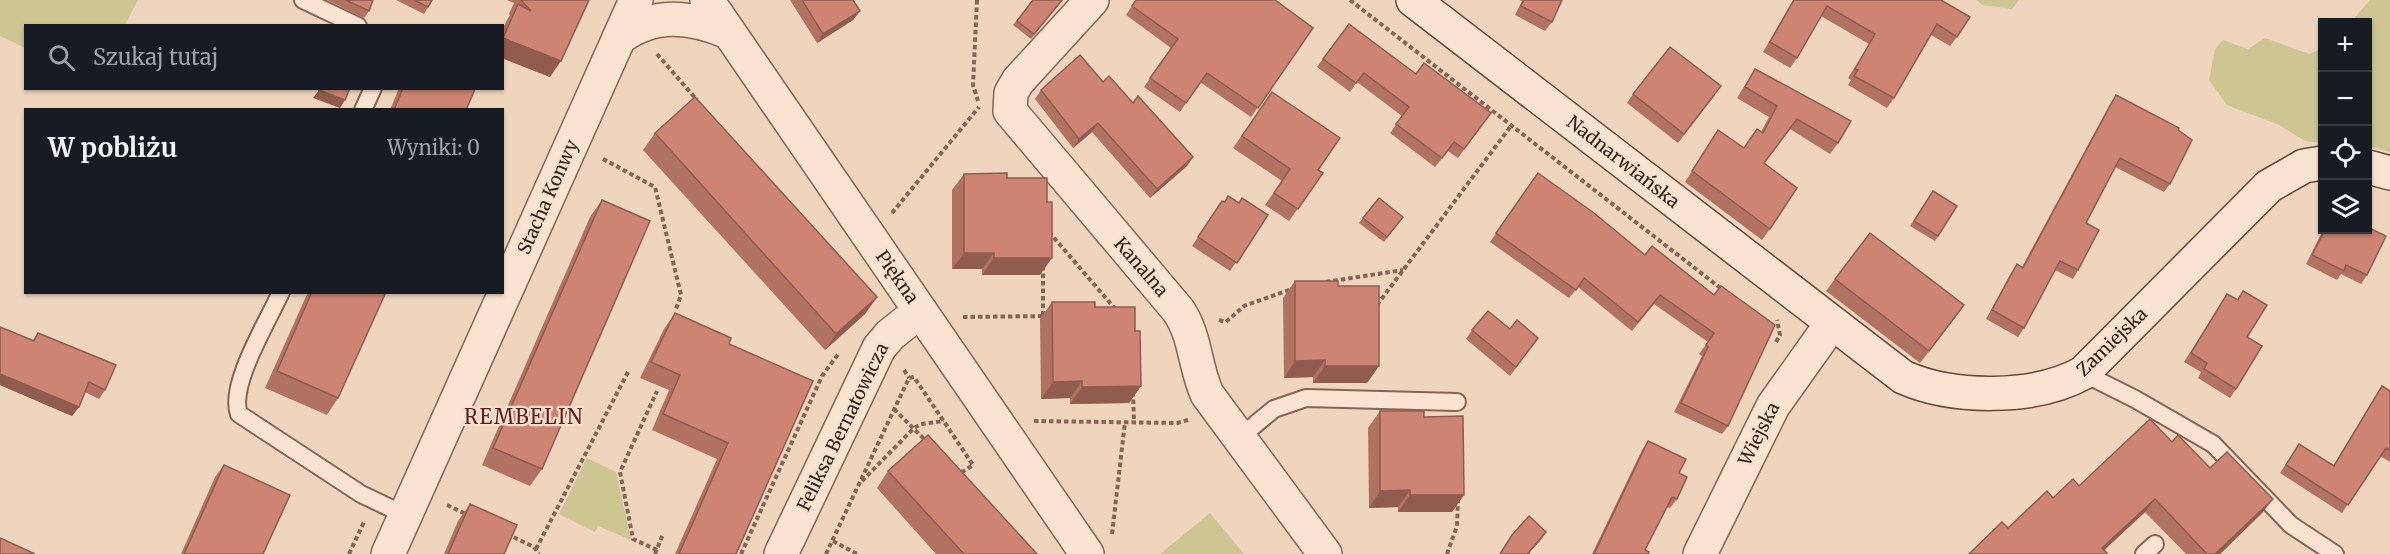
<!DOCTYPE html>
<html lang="pl">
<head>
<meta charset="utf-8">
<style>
  :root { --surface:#171b24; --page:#242831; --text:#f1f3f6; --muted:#9ea1a6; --line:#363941 }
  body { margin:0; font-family:Merriweather,serif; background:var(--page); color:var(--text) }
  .controls { position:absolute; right:18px; top:18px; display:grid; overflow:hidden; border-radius:0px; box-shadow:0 2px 4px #0004 }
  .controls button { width:54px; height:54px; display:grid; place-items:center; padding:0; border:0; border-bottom:2px solid var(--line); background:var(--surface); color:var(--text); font:30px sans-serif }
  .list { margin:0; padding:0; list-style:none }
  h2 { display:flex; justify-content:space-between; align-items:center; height:78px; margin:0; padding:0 24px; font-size:26px }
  h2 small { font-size:20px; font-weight:400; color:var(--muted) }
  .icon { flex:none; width:33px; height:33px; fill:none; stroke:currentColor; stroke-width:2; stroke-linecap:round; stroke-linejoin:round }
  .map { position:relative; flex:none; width:2390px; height:554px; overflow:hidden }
  .search { position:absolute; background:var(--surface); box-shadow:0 2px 4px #0004; left:24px; top:24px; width:480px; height:66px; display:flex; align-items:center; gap:15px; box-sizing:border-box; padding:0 21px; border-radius:0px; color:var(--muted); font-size:22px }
  .panel { position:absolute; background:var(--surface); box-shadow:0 2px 4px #0004; left:24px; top:108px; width:480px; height:186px; border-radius:0px }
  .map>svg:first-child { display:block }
  .green { fill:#cdc692 }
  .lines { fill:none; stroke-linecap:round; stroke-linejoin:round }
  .lane-casing { stroke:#876556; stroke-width:20 }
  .street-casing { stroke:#876556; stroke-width:36 }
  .secondary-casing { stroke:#69473a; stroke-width:36 }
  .path { stroke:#876556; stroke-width:4; stroke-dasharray:4.5 3; stroke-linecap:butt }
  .lane { stroke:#fae4d1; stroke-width:16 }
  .street { stroke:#fae4d1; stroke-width:33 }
  .secondary { stroke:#fae4d1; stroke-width:33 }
  .wall { fill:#b17262 }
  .shaded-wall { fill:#905c50 }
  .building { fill:#ce8472; stroke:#905c50; stroke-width:1.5 }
  .labels { text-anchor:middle; stroke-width:4.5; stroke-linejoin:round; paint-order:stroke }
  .street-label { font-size:18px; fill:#36221b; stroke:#f6e1ce }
  .neighbourhood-label { font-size:20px; letter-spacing:1.5px; fill:#641a1b; stroke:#f6e1ce }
</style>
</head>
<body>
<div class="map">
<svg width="2390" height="554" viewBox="0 0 2390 554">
  <rect width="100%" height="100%" fill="#efd5be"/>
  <g class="green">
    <polygon points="0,0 138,0 125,25 26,26 25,48 0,36"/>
    <polygon points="1977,0 2019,0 2012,9 1982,5"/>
    <polygon points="2370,0 2390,0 2390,152 2368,146 2368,22 2351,22"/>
    <polygon points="2265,38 2309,54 2322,48 2322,143 2305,141 2279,125 2227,105 2209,80 2215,49 2223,40 2248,49"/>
    <polygon points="587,458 616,472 631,540 598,526 595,532 559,514"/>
    <polygon points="1210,513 1244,554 1160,554"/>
  </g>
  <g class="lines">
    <g class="lane-casing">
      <g id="lane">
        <polyline points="303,0 358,26"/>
        <polyline points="363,110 373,88"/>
        <path d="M281 292C268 321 228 386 239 414L361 494 405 515"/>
        <polyline points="2083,373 2135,399 2213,444 2291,525 2335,554"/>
        <polyline points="1239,438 1274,409 1306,398 1457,402"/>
        <polyline points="2144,554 2155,544"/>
      </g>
    </g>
    <g class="street-casing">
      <g id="street">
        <polyline points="707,0 1087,554"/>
        <path d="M1092 0 1018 81 1011 93 1010 111 1178 310C1196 336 1194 365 1207 394L1325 554"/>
        <path d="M619 38C654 12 690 16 728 32"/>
        <polyline points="388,554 636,0"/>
        <polyline points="781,554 879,348 890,335 920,311"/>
        <polyline points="1700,554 1773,406 1832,323"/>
      </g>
    </g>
    <g class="secondary-casing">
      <g id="secondary">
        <path d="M1413 0 1903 377C1952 399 2034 400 2083 373L2269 186 2304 166 2322 163"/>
        <polyline points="2368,167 2390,173"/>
      </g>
    </g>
    <g class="path">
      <polyline points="977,0 973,85 978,101"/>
      <polyline points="1350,0 1723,290"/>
      <polyline points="657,54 697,100"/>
      <polyline points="603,159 655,187 681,295 676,309"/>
      <polyline points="892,213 979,107"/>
      <polyline points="1049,232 1117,311"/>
      <polyline points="1043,266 1043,316"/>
      <polyline points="1326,282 1403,270"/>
      <polyline points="1377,305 1511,126"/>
      <polyline points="963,317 1046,316"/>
      <polyline points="1219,320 1226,322 1244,306 1292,289"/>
      <polyline points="1776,342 1780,335 1777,320"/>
      <polyline points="904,370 909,378"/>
      <polyline points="1133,392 1134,422"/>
      <polyline points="894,409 927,442"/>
      <polyline points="1034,421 1177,423 1188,420"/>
      <polyline points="862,481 914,428 921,424 944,421"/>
      <polyline points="447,505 468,515"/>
      <polyline points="507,534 534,547 539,554"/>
      <polyline points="1112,534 1125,422"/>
      <polyline points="833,541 857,554"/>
      <polyline points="536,549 628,372"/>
      <polyline points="657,550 633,539 620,472 657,391"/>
      <polyline points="349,554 364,522"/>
      <polyline points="655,554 663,534"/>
      <polyline points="741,554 822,376 839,353"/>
      <polyline points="826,554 909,378 914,377 973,465 958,475"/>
      <polyline points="1447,554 1457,526 1458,499"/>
    </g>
    <use href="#lane" class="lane"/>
    <use href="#street" class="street"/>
    <use href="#secondary" class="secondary"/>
  </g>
  <g class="wall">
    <polygon points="327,0 373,0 369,11 364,18"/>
    <polygon points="396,0 432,0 424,14"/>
    <polygon points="507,0 589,0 550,77 502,58 502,30 507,20 510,15 509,14 514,3"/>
    <polygon points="790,0 853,0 860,11 853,20 817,43"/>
    <polygon points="1033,0 1063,0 1031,39 1013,25"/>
    <polygon points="1136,0 1313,28 1251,117 1200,82 1180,112 1144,87 1171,48 1126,15"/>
    <polygon points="1519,0 1562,0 1552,22 1545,31 1515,15 1522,1"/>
    <polygon points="1793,0 1941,0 1957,37 1950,46 1931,35 1894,98 1887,108 1848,85 1851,80 1848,78 1869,44 1821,16 1797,58 1790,68 1763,52"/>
    <polygon points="1349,24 1416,74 1491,113 1458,158 1448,151 1435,167 1390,133 1402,116 1357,82 1350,92 1317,67"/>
    <polygon points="1755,69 1838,143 1830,154 1790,129 1764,164 1770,229 1762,240 1685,182 1718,130 1744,148 1761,132 1769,117 1737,98 1748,80"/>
    <polygon points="1103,82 1187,166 1150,198 1092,132 1073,148 1035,99 1041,90"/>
    <polygon points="399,88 474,88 466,110 390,110"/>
    <polygon points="1272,92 1318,170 1323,173 1289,221 1265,205 1282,181 1233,148"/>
    <polygon points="1633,94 1715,95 1678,143 1627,103"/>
    <polygon points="2116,95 2178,130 2170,184 2164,192 2115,167 2086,223 2078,270 2073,279 2055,270 2024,328 2018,337 1986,319 2011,273 2017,264 2022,267 2110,104"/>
    <polygon points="655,133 877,297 865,314 825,350 643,150"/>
    <polygon points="1538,173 1645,255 1714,295 1728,426 1722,434 1674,412 1702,356 1699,354 1708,342 1654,304 1632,331 1578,287 1569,298 1490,242"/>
    <polygon points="964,174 1007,178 1047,202 1040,275 982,275 982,269 952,269 952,190"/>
    <polygon points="1933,191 1957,206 1935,241 1910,226"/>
    <polygon points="1379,198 1403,217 1384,242 1359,223"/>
    <polygon points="602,200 542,469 530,486 482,465 590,217"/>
    <polygon points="1222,201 1238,203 1268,215 1230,271 1192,246"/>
    <polygon points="2323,230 2367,230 2367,275 2361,284 2341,274 2337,280 2306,264"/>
    <polygon points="1835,279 1964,305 1920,363 1826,291"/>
    <polygon points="1295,281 1338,286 1379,366 1367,383 1313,383 1313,377 1284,378 1283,298"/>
    <polygon points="2243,291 2247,337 2236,389 2230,398 2198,378 2201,372 2184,362 2227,294 2237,300"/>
    <polygon points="308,292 386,292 338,398 327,415 265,388"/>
    <polygon points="1052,302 1095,307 1135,331 1141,386 1129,403 1070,404 1070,398 1041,399 1040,319"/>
    <polygon points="675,313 729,344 736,554 675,554 717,459 652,430 669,390 640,378 664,329"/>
    <polygon points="0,327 32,341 38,333 105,390 99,399 85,392 79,407 72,416 0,385"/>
    <polygon points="1510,329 1538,338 1510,376 1466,339 1472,330"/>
    <polygon points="2382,386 2390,391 2390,462 2380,456 2342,513 2280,473 2299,444 2333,466"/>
    <polygon points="1380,411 1424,417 1464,495 1452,512 1398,512 1398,507 1369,508 1368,428"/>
    <polygon points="1648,441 1679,473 1677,499 1670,508 1667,507 1645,550 1648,554 1592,554 1642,450"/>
    <polygon points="2172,442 2210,468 2263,512 2220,554 2186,554 2145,512 2104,550 2008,528 2053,498"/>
    <polygon points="224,465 263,554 181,554 215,477"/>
    <polygon points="888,471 1037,554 936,554 877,488"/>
    <polygon points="470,504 504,554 444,554 458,521"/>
  </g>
  <g class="shaded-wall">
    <polygon points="860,11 853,20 817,43 823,34"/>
    <polygon points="503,38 561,61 550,77 502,58"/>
    <polygon points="319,90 345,100 340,108 313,98"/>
    <polygon points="1098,123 1092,132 1073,148 1079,139"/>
    <polygon points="1193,157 1187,166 1150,198 1157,189"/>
    <polygon points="964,253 994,253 982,269 952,269"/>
    <polygon points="994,258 1052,258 1040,275 982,275"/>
    <polygon points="877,297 865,314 825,350 836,334"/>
    <polygon points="1964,305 1955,318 1920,363 1929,351"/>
    <polygon points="1325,360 1313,377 1284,378 1295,361"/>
    <polygon points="1325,366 1379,366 1367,383 1313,383"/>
    <polygon points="0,374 79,407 72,416 0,385"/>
    <polygon points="1082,381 1070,398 1041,399 1053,382"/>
    <polygon points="1141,386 1129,403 1070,404 1082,387"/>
    <polygon points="1410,490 1398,507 1369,508 1380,491"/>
    <polygon points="1410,495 1464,495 1452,512 1398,512"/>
    <polygon points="2155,499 2145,512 2100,554 2102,548"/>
    <polygon points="2273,499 2263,512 2220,554 2215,554"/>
    <polygon points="1546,532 1540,541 1528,554 1527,554"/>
  </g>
  <g class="building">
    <polygon points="346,0 373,0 369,11"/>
    <polygon points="414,0 432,0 428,7"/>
    <polygon points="521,0 589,0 561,61 503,38 518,4 531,11"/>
    <polygon points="802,0 853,0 860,11 823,34"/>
    <polygon points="1033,0 1062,0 1034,34 1017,21"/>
    <polygon points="1136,0 1275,0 1313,28 1258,108 1207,73 1186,103 1150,78 1178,39 1132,6"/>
    <polygon points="1524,0 1562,0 1552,22 1521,6"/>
    <polygon points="1794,0 1941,0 1970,17 1957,37 1937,24 1894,98 1854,76 1858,70 1855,69 1875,34 1827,6 1797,58 1770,42"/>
    <polygon points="1349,24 1416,74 1424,63 1491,113 1464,149 1454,142 1442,158 1396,124 1409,107 1364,73 1356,83 1323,59"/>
    <polygon points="1670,47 1721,86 1684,134 1633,94"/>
    <polygon points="1080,55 1103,82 1109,76 1133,103 1138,96 1193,157 1157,189 1098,123 1079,139 1041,90"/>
    <polygon points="1755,69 1851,121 1838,143 1797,119 1764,163 1797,188 1770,229 1692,171 1718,130 1744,148 1757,129 1763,133 1777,106 1745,87"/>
    <polygon points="319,88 350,88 345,100 319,90"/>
    <polygon points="403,88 474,88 475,89 466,110 394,110"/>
    <polygon points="1272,92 1340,138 1318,170 1323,173 1298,209 1274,193 1290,169 1242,136"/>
    <polygon points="2116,95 2179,128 2178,130 2192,140 2170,184 2120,158 2086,223 2099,230 2078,270 2060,261 2024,328 1992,310 2017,264 2023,268"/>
    <polygon points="695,97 877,297 836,334 655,133"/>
    <polygon points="1007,173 1007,178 1047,178 1047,202 1052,202 1052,258 994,258 994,253 964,253 964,174"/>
    <polygon points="1538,173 1594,213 1645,255 1652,246 1714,295 1721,286 1775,325 1728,426 1681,403 1708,347 1706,345 1714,333 1660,295 1638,322 1584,278 1576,290 1496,233"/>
    <polygon points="1933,191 1957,206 1938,236 1914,221"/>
    <polygon points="1228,196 1239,203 1242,198 1268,215 1237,263 1198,237 1222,201 1225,202"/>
    <polygon points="1379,198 1403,217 1387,237 1363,218"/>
    <polygon points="602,200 650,221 542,469 493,448"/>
    <polygon points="2367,227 2386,236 2367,275 2346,265 2344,271 2312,255 2325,230 2367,230"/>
    <polygon points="1870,233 1964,305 1929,351 1835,279"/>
    <polygon points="1295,281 1338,281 1338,286 1379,286 1379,366 1325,366 1325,360 1295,361"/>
    <polygon points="2243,291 2267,305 2247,337 2262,346 2236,389 2204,369 2207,363 2191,353 2227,294 2238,300"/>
    <polygon points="312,292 386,292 338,398 277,371"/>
    <polygon points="1052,302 1095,302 1095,307 1135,307 1135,331 1140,331 1141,386 1082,387 1082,381 1053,382"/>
    <polygon points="1488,311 1510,329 1517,320 1538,338 1516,367 1472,330"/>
    <polygon points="675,313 731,338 729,344 813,381 736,554 679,554 728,443 663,414 680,375 651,362"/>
    <polygon points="0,327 34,341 38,333 116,365 105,390 89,382 79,407 0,374"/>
    <polygon points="2382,386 2390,391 2390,450 2386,448 2348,505 2286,465 2299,444 2334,466"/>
    <polygon points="1380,411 1424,411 1424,417 1463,416 1464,495 1410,495 1410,490 1380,491"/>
    <polygon points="2150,419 2172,442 2178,435 2210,468 2227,452 2273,499 2215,554 2207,554 2155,499 2102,548 2107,553 2106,554 1969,554 2002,522 2008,528 2047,491 2053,498 2073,479 2079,486"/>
    <polygon points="928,435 1037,554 964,554 888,471"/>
    <polygon points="1648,441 1686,459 1679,473 1687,477 1677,499 1672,497 1645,550 1649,552 1648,554 1594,554"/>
    <polygon points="224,465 290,495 263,554 184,554"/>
    <polygon points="470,504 517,525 504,554 448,554"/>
    <polygon points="1529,516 1546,532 1528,553 1530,554 1500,554 1512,535"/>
    <polygon points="0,538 35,554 0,554"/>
  </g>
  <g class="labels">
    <g class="street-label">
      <text transform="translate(1623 162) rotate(38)" y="6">Nadnarwiańska</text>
      <text transform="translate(548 197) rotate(-66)" y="6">Stacha Konwy</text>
      <text transform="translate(1141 267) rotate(49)" y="6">Kanalna</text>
      <text transform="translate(897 277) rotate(55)" y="6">Piękna</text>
      <text transform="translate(2112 342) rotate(-44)" y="6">Zamiejska</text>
      <text transform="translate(843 427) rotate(-64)" y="6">Feliksa Bernatowicza</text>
      <text transform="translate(1759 434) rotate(-63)" y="6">Wiejska</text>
    </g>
    <g class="neighbourhood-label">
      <text x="524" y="424">REMBELIN</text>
    </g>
  </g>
</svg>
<div class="controls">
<button>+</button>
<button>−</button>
<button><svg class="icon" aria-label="locate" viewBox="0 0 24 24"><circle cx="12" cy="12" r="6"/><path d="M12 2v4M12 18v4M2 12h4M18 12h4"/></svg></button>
<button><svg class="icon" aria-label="layers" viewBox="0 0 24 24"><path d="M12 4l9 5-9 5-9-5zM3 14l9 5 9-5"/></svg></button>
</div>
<div class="search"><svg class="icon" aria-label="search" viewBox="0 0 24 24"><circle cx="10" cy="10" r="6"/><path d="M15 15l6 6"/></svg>Szukaj tutaj</div>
<section class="panel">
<h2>W pobliżu<small>Wyniki: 0</small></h2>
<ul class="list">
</ul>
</section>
</div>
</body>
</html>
